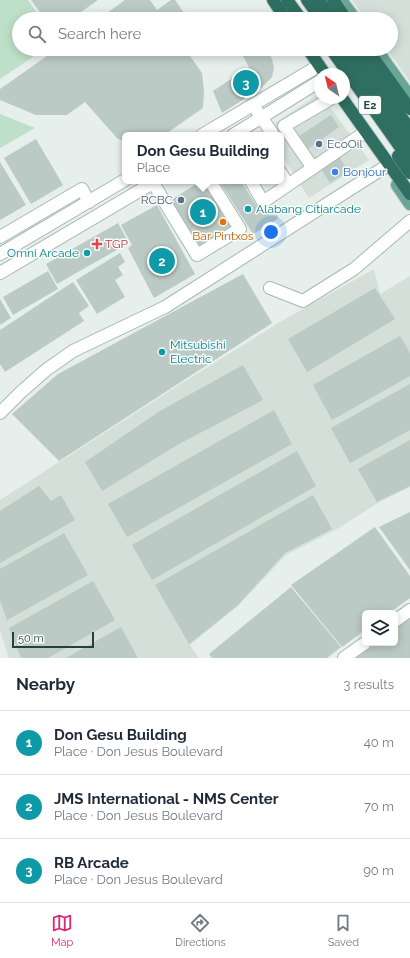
<!DOCTYPE html>
<html lang="en">
<head>
<meta charset="utf-8">
<style>
  :root { --surface:#fff; --page:#f6f6f7; --text:#1f2937; --muted:#747a83; --line:#e0e1e3; --accent:#db2777 }
  body { margin:0; font-family:Raleway,sans-serif; background:var(--page); color:var(--text) }
  .controls { position:absolute; right:12px; bottom:12px; display:grid; overflow:hidden; border-radius:6px; box-shadow:0 2px 10px #0003 }
  .controls button { width:36px; height:36px; display:grid; place-items:center; padding:0; border:0; border-bottom:1px solid var(--line); background:var(--surface); color:var(--text); font:20px sans-serif }
  .compass { position:absolute; left:314px; top:68px; width:36px; height:36px; border-radius:50%; background:var(--surface); box-shadow:0 2px 10px #0003; rotate:325deg }
  .scale { position:absolute; left:12px; bottom:10px; width:82px; box-sizing:border-box; padding-left:4px; border:2px solid #24423a; border-top:0; font-size:11px; line-height:14px; white-space:nowrap; color:#24423a; -webkit-text-stroke:3px #f7fbf9; paint-order:stroke }
  .you { position:absolute; left:271px; top:232px; width:14px; height:14px; margin:-10px; border:3px solid #fff; border-radius:50%; background:#1a73e8; box-shadow:0 0 0 6px #1a73e833 }
  .badge { display:grid; place-items:center; width:26px; height:26px; border-radius:50%; background:var(--accent); color:#fff; font-size:13px; font-weight:700 }
  .pin { position:absolute; translate:-50% -50%; border:2px solid #fff; box-shadow:0 1px 4px #0006 }
  .popup { position:absolute; left:122px; top:132px; width:162px; height:52px; box-sizing:border-box; display:grid; place-content:center; border-radius:6px; background:var(--surface); filter:drop-shadow(0 1px 3px #0005); font-size:13px; white-space:nowrap; color:var(--muted) }
  .popup b { font-size:15px; color:var(--text) }
  .popup::after { content:''; position:absolute; left:50%; top:100%; margin-left:-8px; border:8px solid transparent; border-top-color:var(--surface) }
  .list { margin:0; padding:0; list-style:none }
  h2 { display:flex; justify-content:space-between; align-items:center; height:52px; margin:0; padding:0 16px; font-size:17px }
  h2 small { font-size:13px; font-weight:400; color:var(--muted) }
  .list li { display:grid; grid-template-columns:26px 1fr auto; gap:12px; align-items:center; box-sizing:border-box; height:64px; padding:0 16px; border-top:1px solid var(--line) }
  .list b { display:block; font-size:15px; white-space:nowrap }
  .list p { margin:0; font-size:13px; white-space:nowrap; color:var(--muted) }
  .list em { font-size:13px; font-style:normal; color:var(--muted) }
  .icon { flex:none; width:22px; height:22px; fill:none; stroke:currentColor; stroke-width:2; stroke-linecap:round; stroke-linejoin:round }
  .map { position:relative; flex:none; width:410px; height:658px; overflow:hidden }
  .search { position:absolute; background:var(--surface); box-shadow:0 2px 10px #0003; left:12px; right:12px; top:12px; height:44px; display:flex; align-items:center; gap:10px; box-sizing:border-box; padding:0 14px; border-radius:22px; color:var(--muted); font-size:15px }
  .sheet { height:244px; background:var(--surface) }
  nav { display:flex; justify-content:space-around; align-items:center; box-sizing:border-box; height:56px; border-top:1px solid var(--line); background:var(--surface); font-size:11px; color:var(--muted) }
  nav a { display:grid; justify-items:center; gap:2px }
  nav .on { color:var(--accent) }
  .map>svg:first-child { display:block }
  .built { fill:#d4dfda }
  .green { fill:#bfe0c8 }
  .building { fill:#bbcac4 }
  .lines { fill:none; stroke-linecap:round; stroke-linejoin:round }
  .minor-casing { stroke:#a8b8b2; stroke-width:14 }
  .major-casing { stroke:#c2cac8; stroke-width:14 }
  .highway-casing { stroke:#c2cac8; stroke-width:14 }
  .minor { stroke:#fff; stroke-width:12 }
  .major { stroke:#6aa596; stroke-width:12 }
  .highway { stroke:#2f6f62; stroke-width:12 }
  .service-dot { fill:#5c6f8a; stroke:#f7fbf9; stroke-width:1.5 }
  .shop-dot { fill:#3f7fe0; stroke:#f7fbf9; stroke-width:1.5 }
  .culture-dot { fill:#0f9aa8; stroke:#f7fbf9; stroke-width:1.5 }
  .food-dot { fill:#e8710a; stroke:#f7fbf9; stroke-width:1.5 }
  .health-dot { fill:#e0444e; stroke:#f7fbf9; stroke-width:1.5 }
  .labels { text-anchor:middle; stroke-width:3; stroke-linejoin:round; paint-order:stroke }
  .shield { fill:#f7fbf9; stroke:#637a73; stroke-width:1 }
  .shield-label { font-size:11px; font-weight:bold; fill:#24423a }
  .service-label { font-size:12px; fill:#4e5e75; stroke:#f7fbf9; text-anchor:start }
  .shop-label { font-size:12px; fill:#366cbe; stroke:#f7fbf9; text-anchor:start }
  .culture-label { font-size:12px; fill:#0d838f; stroke:#f7fbf9; text-anchor:start }
  .food-label { font-size:12px; fill:#c56008; stroke:#f7fbf9 }
  .health-label { font-size:12px; fill:#be3a42; stroke:#f7fbf9; text-anchor:start }
</style>
</head>
<body>
<div class="map">
<svg width="410" height="658" viewBox="0 0 410 658">
  <rect width="100%" height="100%" fill="#e6efeb"/>
  <g class="built">
    <polygon points="352,0 410,0 410,82 387,49 391,49 391,19 366,19"/>
    <polygon points="320,93 320,98 323,98 369,160 309,198 281,154 281,135 269,135 266,129"/>
    <polygon points="374,269 380,294 410,276 410,487 381,501 337,529 286,555 239,605 190,645 199,658 9,658 0,631 0,500 182,383 280,322"/>
  </g>
  <g class="green">
    <polygon points="0,0 28,0 41,19 19,19 19,49 45,49 0,79"/>
    <polygon points="0,114 35,128 0,148"/>
  </g>
  <g class="building">
    <polygon points="31,0 98,0 71,19 45,19"/>
    <polygon points="125,0 150,0 157,10 171,0 175,0 188,19 99,19"/>
    <polygon points="57,49 185,49 202,73 204,91 203,108 164,135 125,135 125,142 117,138 85,102 67,115 36,115 0,100 0,89"/>
    <polygon points="239,49 267,49 272,59 274,68 272,77 261,88 222,113 213,91 249,67"/>
    <polygon points="331,115 339,127 308,149 299,136"/>
    <polygon points="36,139 63,185 31,204 4,158"/>
    <polygon points="339,157 348,171 330,183 321,169"/>
    <polygon points="0,162 26,205 0,220"/>
    <polygon points="201,181 208,181 235,225 200,247 171,200"/>
    <polygon points="219,181 241,181 261,213 271,206 279,218 253,234"/>
    <polygon points="157,205 195,274 154,298 128,248 132,245 121,225"/>
    <polygon points="118,223 129,243 57,284 46,264"/>
    <polygon points="120,253 125,262 118,267 123,275 115,280 125,297 97,314 76,280"/>
    <polygon points="48,271 58,289 13,315 3,297"/>
    <polygon points="243,274 272,323 59,461 12,414 58,374"/>
    <polygon points="73,282 89,306 79,313 84,321 5,372 0,364 0,330"/>
    <polygon points="375,288 395,319 307,372 288,339"/>
    <polygon points="0,299 11,318 0,325"/>
    <polygon points="400,336 410,353 410,376 332,420 313,385"/>
    <polygon points="243,365 263,400 179,444 102,491 85,462 160,411"/>
    <polygon points="410,384 410,430 350,463 331,428"/>
    <polygon points="274,410 292,444 127,537 108,504"/>
    <polygon points="410,440 410,486 377,502 358,469"/>
    <polygon points="297,451 316,486 152,580 132,545"/>
    <polygon points="39,486 51,501 61,495 75,520 0,563 0,511"/>
    <polygon points="313,495 332,529 285,553 237,606 189,644 155,585"/>
    <polygon points="410,512 410,570 379,527"/>
    <polygon points="375,527 410,576 410,598 389,613 365,613 365,630 342,647 291,585"/>
    <polygon points="64,533 88,575 7,620 0,600 0,569"/>
    <polygon points="93,581 115,620 48,658 21,658 9,628"/>
    <polygon points="291,587 341,647 327,658 212,658 209,654"/>
    <polygon points="410,616 410,658 353,658 373,643 395,643 395,627"/>
    <polygon points="121,627 138,658 66,658"/>
  </g>
  <g class="lines">
    <g class="minor-casing">
      <g id="minor">
        <polyline points="257,111 272,133"/>
        <polyline points="202,135 315,68"/>
        <polyline points="233,135 320,81"/>
        <polyline points="313,168 284,126 332,98"/>
        <polyline points="281,173 288,185"/>
        <polyline points="251,181 263,202 361,135"/>
        <polyline points="153,183 197,255 240,229 210,181"/>
        <polyline points="0,237 82,189 89,202"/>
        <polyline points="0,254 125,180"/>
        <polyline points="0,273 156,181"/>
        <polyline points="270,288 303,301 354,269 410,221"/>
        <polyline points="0,413 21,392 46,370 73,351 165,307 385,167"/>
        <polyline points="395,621 410,610"/>
        <polyline points="344,658 365,643"/>
      </g>
    </g>
    <g class="major-casing">
      <g id="major">
        <polyline points="341,0 355,19"/>
        <polyline points="376,49 410,97"/>
        <polyline points="397,185 410,204"/>
      </g>
    </g>
    <g class="highway-casing">
      <g id="highway">
        <polyline points="273,0 286,19"/>
        <polyline points="287,0 301,19"/>
        <polyline points="307,0 321,19"/>
        <polyline points="319,0 332,19"/>
        <polyline points="333,0 346,19"/>
        <polyline points="308,49 325,74"/>
        <polyline points="331,49 410,161"/>
        <polyline points="342,49 410,145"/>
        <polyline points="353,49 410,129"/>
        <polyline points="367,49 410,109"/>
        <polyline points="342,98 410,194"/>
        <polyline points="398,156 410,173"/>
      </g>
    </g>
    <use href="#minor" class="minor"/>
    <use href="#major" class="major"/>
    <use href="#highway" class="highway"/>
  </g>
  <g class="service-dot">
    <circle cx="319" cy="144" r="4"/>
    <circle cx="181" cy="200" r="4"/>
  </g>
  <circle class="shop-dot" cx="335" cy="172" r="4"/>
  <g class="culture-dot">
    <circle cx="248" cy="209" r="4"/>
    <circle cx="87" cy="253" r="4"/>
    <circle cx="162" cy="352" r="4"/>
  </g>
  <circle class="food-dot" cx="223" cy="222" r="4"/>
  <path class="health-dot" d="M95 238h4v4h4v4h-4v4h-4v-4h-4v-4h4z"/>
  <g class="labels">
    <rect class="shield" x="359" y="96" width="22" height="18" rx="3"/>
    <g class="shield-label">
      <text x="370" y="109">E2</text>
    </g>
    <g class="service-label">
      <text x="327" y="148">EcoOil</text>
      <text x="173" y="204" text-anchor="end">RCBC</text>
    </g>
    <g class="shop-label">
      <text x="343" y="176">Bonjour</text>
    </g>
    <g class="culture-label">
      <text x="256" y="213">Alabang Citiarcade</text>
      <text x="79" y="257" text-anchor="end">Omni Arcade</text>
      <text x="170" y="349">Mitsubishi<tspan x="170" dy="14">Electric</tspan></text>
    </g>
    <g class="food-label">
      <text x="223" y="240">Bar Pintxos</text>
    </g>
    <g class="health-label">
      <text x="105" y="248">TGP</text>
    </g>
  </g>
</svg>
<div class="controls">
<button><svg class="icon" aria-label="layers" viewBox="0 0 24 24"><path d="M12 4l9 5-9 5-9-5zM3 14l9 5 9-5"/></svg></button>
</div>
<svg class="compass" viewBox="-18 -18 36 36"><path d="M0-13l5 13h-10z" fill="#e53935"/><path d="M0 13l5-13h-10z" fill="#747a83"/></svg>
<div class="scale">50 m</div>
<div class="you"></div>
<div class="pin badge" style="left:203px;top:212px;background:#0f9aa8">1</div>
<div class="popup"><b>Don Gesu Building</b>Place</div>
<div class="pin badge" style="left:162px;top:261px;background:#0f9aa8">2</div>
<div class="pin badge" style="left:246px;top:83px;background:#0f9aa8">3</div>
<div class="search"><svg class="icon" aria-label="search" viewBox="0 0 24 24"><circle cx="10" cy="10" r="6"/><path d="M15 15l6 6"/></svg>Search here</div>
</div>
<section class="sheet">
<h2>Nearby<small>3 results</small></h2>
<ul class="list">
<li><span class="badge" style="background:#0f9aa8">1</span><div><b>Don Gesu Building</b><p>Place · Don Jesus Boulevard</p></div><em>40 m</em></li>
<li><span class="badge" style="background:#0f9aa8">2</span><div><b>JMS International - NMS Center</b><p>Place · Don Jesus Boulevard</p></div><em>70 m</em></li>
<li><span class="badge" style="background:#0f9aa8">3</span><div><b>RB Arcade</b><p>Place · Don Jesus Boulevard</p></div><em>90 m</em></li>
</ul>
</section>
<nav>
<a class="on"><svg class="icon" aria-label="map" viewBox="0 0 24 24"><path d="M3 6l6-2 6 2 6-2v14l-6 2-6-2-6 2zM9 4v14M15 6v14"/></svg>Map</a>
<a><svg class="icon" aria-label="directions" viewBox="0 0 24 24"><path d="M12 3l9 9-9 9-9-9zM9 14v-3h6M13 9l2 2-2 2"/></svg>Directions</a>
<a><svg class="icon" aria-label="saved" viewBox="0 0 24 24"><path d="M7 4h10v16l-5-4-5 4z"/></svg>Saved</a>
</nav>
</body>
</html>
